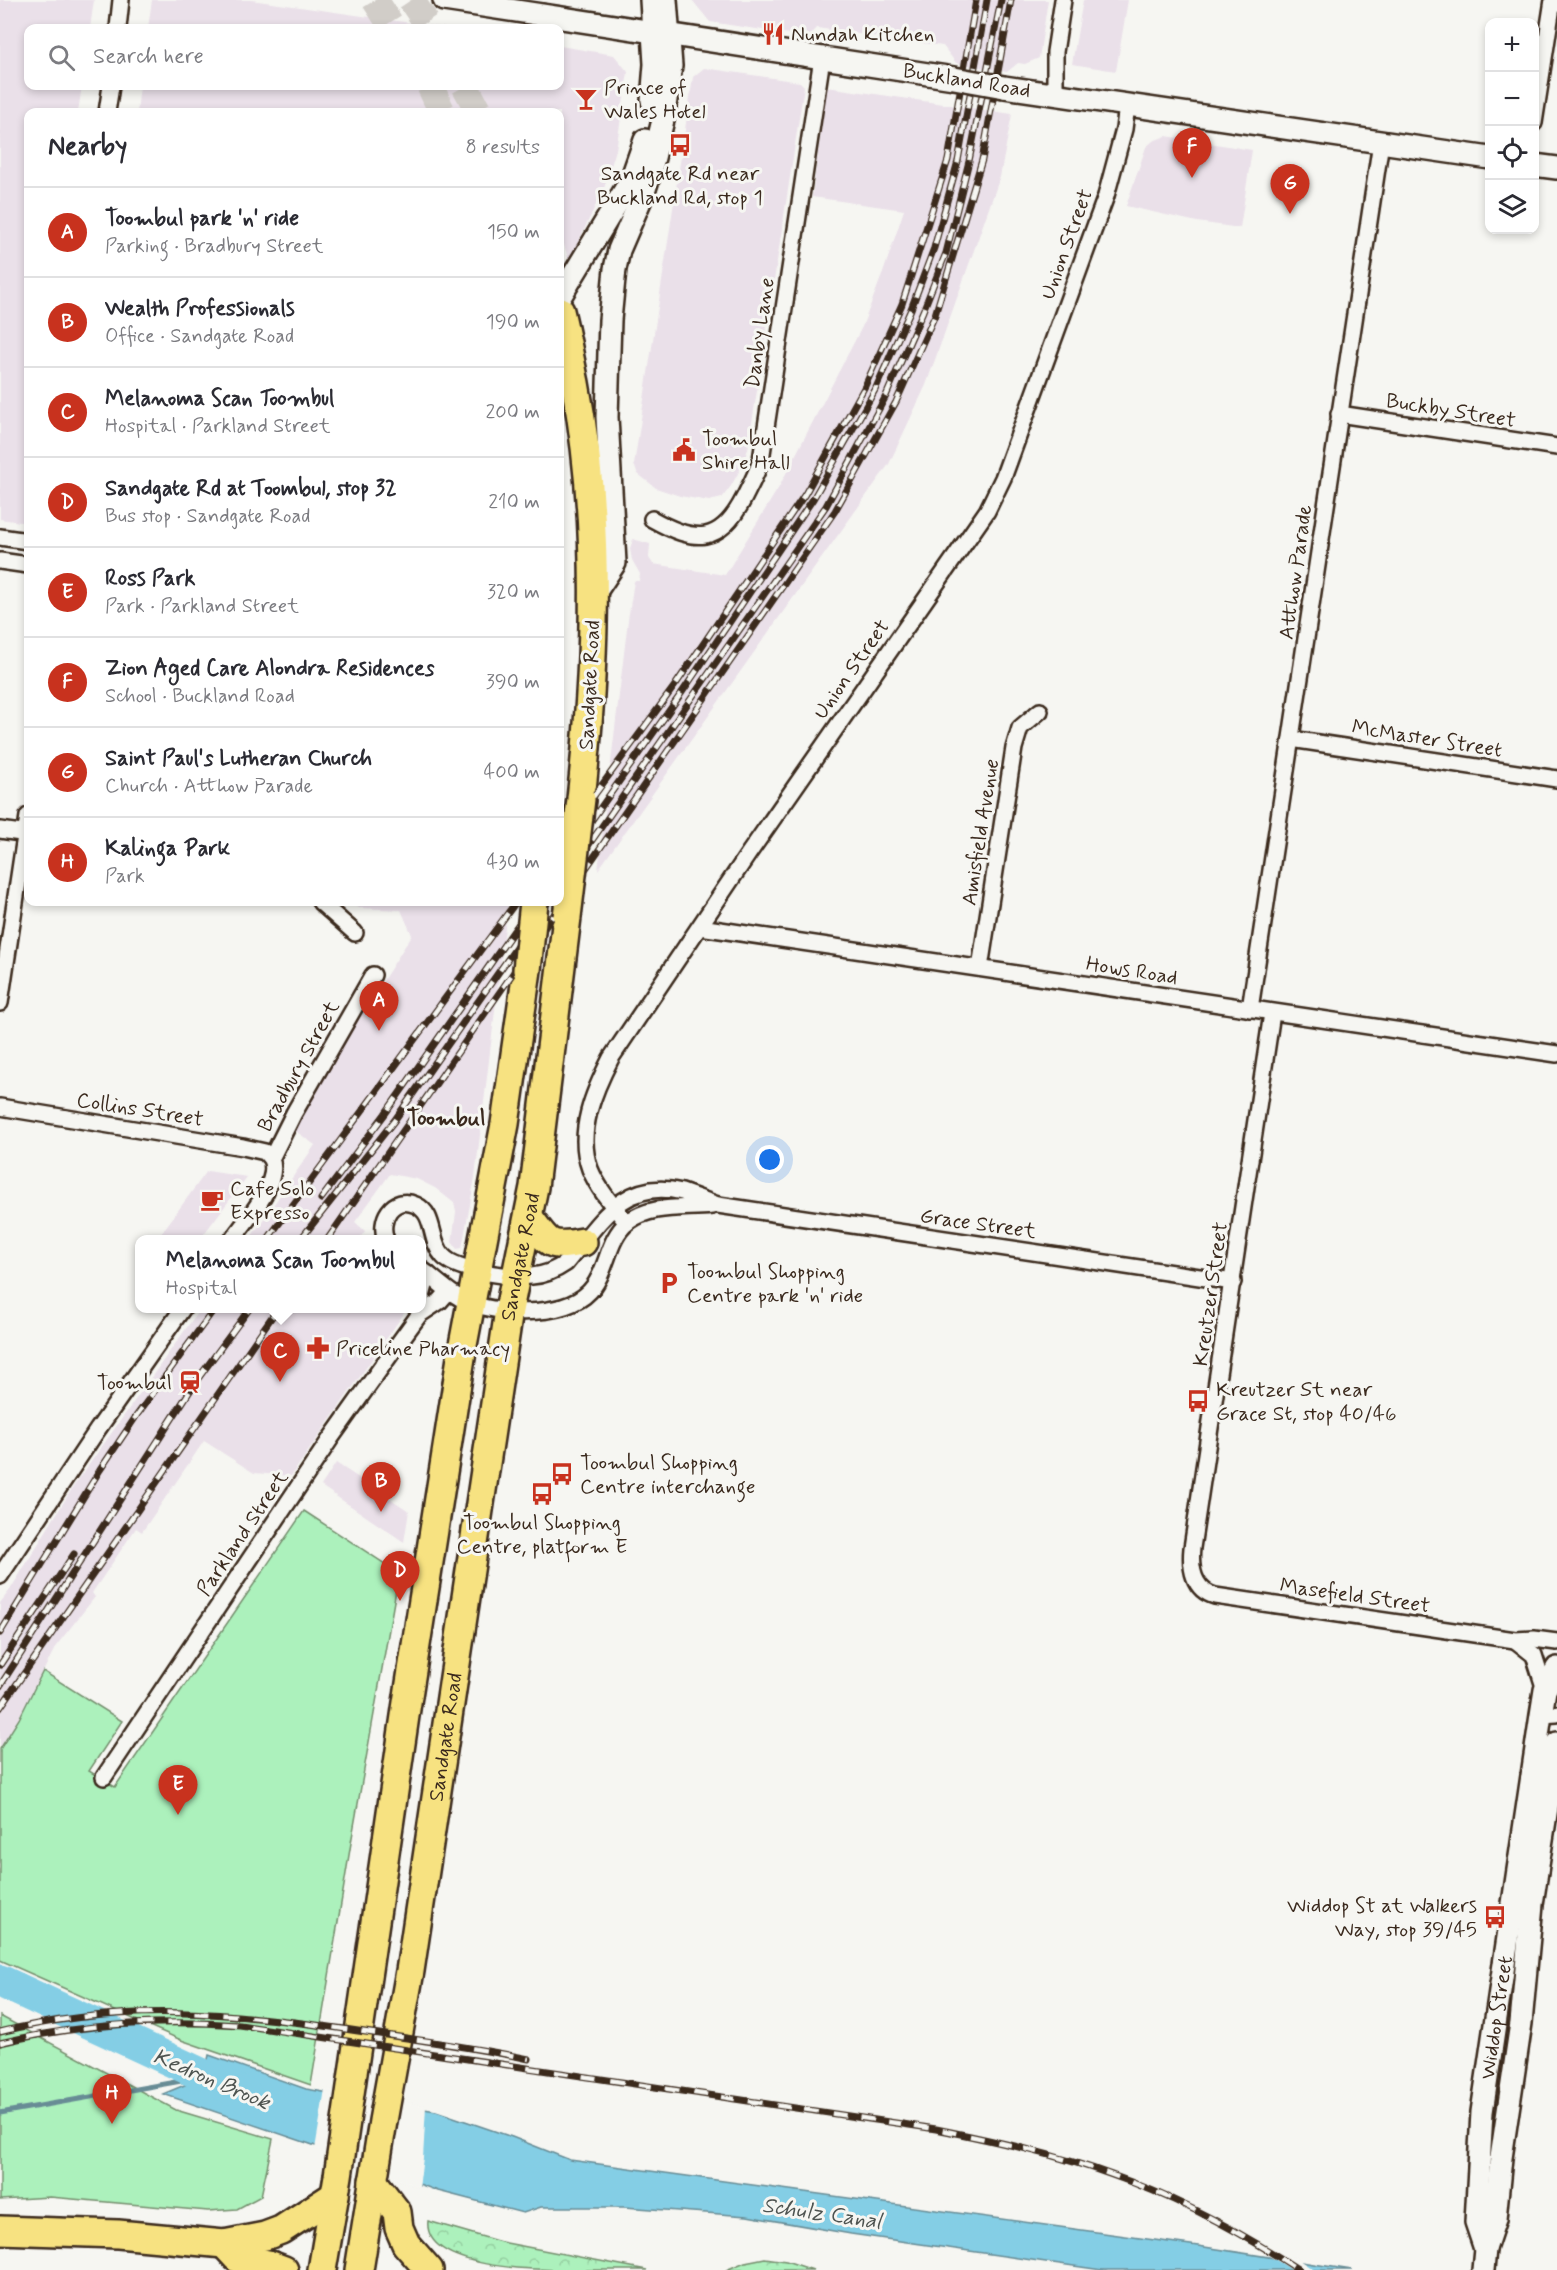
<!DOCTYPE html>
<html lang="en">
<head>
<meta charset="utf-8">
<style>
  :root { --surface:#fff; --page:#f2f2f3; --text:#2b2b33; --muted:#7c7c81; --line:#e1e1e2; --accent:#c8321e }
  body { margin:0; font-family:Mynerve,sans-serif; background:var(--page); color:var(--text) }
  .controls { position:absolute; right:18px; top:18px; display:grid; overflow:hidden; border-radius:12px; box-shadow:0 3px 9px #0003 }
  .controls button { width:54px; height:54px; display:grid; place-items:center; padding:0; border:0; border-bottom:2px solid var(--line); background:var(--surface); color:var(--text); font:30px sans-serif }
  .you { position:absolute; left:770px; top:1160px; width:21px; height:21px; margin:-15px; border:4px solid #fff; border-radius:50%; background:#1a73e8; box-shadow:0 0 0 9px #1a73e833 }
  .badge { display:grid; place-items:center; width:39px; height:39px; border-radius:50%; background:var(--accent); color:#fff; font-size:20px; font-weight:700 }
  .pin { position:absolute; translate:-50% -50px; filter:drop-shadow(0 2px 3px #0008) }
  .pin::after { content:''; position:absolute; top:32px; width:21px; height:18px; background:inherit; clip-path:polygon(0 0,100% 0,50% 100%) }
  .popup { position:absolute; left:135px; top:1235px; width:291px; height:78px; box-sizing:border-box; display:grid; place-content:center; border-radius:12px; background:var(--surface); filter:drop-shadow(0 2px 4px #0005); font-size:20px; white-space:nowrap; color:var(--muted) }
  .popup b { font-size:22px; color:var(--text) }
  .popup::after { content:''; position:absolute; left:50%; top:100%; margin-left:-12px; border:12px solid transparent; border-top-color:var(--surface) }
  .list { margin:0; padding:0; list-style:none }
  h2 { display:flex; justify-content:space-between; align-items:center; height:78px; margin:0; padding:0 24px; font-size:26px }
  h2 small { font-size:20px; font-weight:400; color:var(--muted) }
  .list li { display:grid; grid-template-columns:39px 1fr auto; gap:18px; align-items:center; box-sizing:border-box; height:90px; padding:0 24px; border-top:2px solid var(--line) }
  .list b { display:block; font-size:22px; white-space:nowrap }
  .list p { margin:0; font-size:20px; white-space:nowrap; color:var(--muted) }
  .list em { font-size:20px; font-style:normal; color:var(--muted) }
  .icon { flex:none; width:33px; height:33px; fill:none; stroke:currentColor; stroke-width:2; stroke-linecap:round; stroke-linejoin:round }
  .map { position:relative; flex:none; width:1557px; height:2270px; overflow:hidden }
  .search { position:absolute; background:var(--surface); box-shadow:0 3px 9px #0003; left:24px; top:24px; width:540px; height:66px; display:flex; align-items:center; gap:15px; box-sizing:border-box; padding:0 21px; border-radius:12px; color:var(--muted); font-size:22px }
  .panel { position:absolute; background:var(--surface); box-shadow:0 3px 9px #0003; left:24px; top:108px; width:540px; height:798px; border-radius:12px }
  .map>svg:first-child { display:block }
  .built { fill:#eae0e9 }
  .forest { fill:url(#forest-crowns); stroke:#748e6d; stroke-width:1.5 }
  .park { fill:#acf1bc; stroke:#748e6d; stroke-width:1.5 }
  .water { fill:#84cee5; stroke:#678c95; stroke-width:1.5 }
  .pier { fill:#f6f6f2 }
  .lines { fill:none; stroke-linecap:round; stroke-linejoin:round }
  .stream { stroke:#678c95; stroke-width:5 }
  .river { stroke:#84cee5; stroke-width:33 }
  .highway-tunnel { stroke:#d1cdc8; stroke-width:27; stroke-dasharray:27 14; stroke-linecap:butt }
  .street-casing { stroke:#3b2a1e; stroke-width:20 }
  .secondary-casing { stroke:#3b2a1e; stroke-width:26 }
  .highway-casing { stroke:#3b2a1e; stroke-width:32 }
  .street { stroke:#f6f6f2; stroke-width:15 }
  .secondary { stroke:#f6f6f2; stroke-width:21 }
  .highway { stroke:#f7e281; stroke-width:27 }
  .rail-casing { stroke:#3b2a1e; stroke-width:7 }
  .rail { stroke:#f6f6f2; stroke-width:4.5; stroke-dasharray:14; stroke-linecap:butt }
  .secondary-bridge-casing { stroke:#3b2a1e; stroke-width:26; stroke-linecap:butt }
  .highway-bridge-casing { stroke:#3b2a1e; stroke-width:32; stroke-linecap:butt }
  .secondary-bridge { stroke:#f6f6f2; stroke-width:21 }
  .highway-bridge { stroke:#f7e281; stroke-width:27 }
  .labels { text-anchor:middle; stroke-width:6; stroke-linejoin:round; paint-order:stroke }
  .poi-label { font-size:21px; fill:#3b2a1e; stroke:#f6f6f2; text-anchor:start }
  .street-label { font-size:21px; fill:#3b2a1e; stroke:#f6f6f2 }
  .neighbourhood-label { font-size:22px; font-weight:bold; fill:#3b2a1e; stroke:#f6f6f2 }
  .water-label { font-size:22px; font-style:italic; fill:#4d5350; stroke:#f6f6f2 }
</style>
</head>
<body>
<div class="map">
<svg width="1557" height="2270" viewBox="0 0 1557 2270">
  <defs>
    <pattern id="forest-crowns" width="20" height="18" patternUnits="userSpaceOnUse" patternTransform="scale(1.5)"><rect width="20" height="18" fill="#acf1bc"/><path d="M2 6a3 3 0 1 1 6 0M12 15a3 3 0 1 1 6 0" fill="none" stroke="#95cfa1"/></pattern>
  </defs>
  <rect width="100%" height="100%" fill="#f6f6f2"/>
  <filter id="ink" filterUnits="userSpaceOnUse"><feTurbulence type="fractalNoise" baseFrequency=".0167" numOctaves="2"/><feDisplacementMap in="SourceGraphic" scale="12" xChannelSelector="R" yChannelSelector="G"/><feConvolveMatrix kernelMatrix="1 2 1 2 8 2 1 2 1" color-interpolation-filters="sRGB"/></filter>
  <g filter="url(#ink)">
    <g class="built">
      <polygon points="0,0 94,0 90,28 28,28 28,86 82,86 78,112 28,112 28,523 0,519"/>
      <polygon points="152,0 251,0 446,28 148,28"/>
      <polygon points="692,0 1048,0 1039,58 1025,64 1018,63 1007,72 956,63 943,46 817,28 809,37 710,22"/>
      <polygon points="1083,0 1128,0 1116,71 1072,64"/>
      <polygon points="560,46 614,55 628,72 616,150 604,188 569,261 560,232 560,112 137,112 140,86 560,86"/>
      <polygon points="704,68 800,82 804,86 748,449 741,468 731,486 722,498 709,501 680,496 656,488 638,474 634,465 693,77"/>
      <polygon points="827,87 1012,114 1000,177 926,385 889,464 598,870 628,620 634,581 639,581 640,574 632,560 630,549 633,539 650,544 649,558 653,564 725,575 779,487 862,327 884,270 904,210 812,197"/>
      <polygon points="1166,136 1252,150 1240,228 1197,222 1126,206 1146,147 1153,141"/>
      <polygon points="351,902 508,902 475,1177 462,1248 457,1249 452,1242 456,1212 454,1203 435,1188 417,1179 390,1174 355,1222 365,1231 359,1239 249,1240 315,1145 290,1127 412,935 401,910 359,908"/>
      <polygon points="207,1171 247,1177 200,1239 157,1239"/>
      <polygon points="200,1309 407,1309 291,1476 254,1473 204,1441 142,1532 136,1528 92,1593 95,1597 56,1646 19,1719 0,1749 0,1603 10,1590 73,1487"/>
      <polygon points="336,1463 409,1511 404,1542 321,1486"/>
    </g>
    <g class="forest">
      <path d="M428 2221 501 2242 647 2270C622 2270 598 2270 573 2270 539 2270 423 2270 428 2221Z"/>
      <polygon points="765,2258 786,2261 813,2270 726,2270 745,2262"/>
    </g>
    <g class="park">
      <polygon points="304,1511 399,1573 351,1843 311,2085 181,2040 0,1960 0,1749 19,1719 43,1671 122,1721 89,1771 115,1787"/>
      <polygon points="0,2016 176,2110 273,2139 261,2196 237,2209 208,2211 50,2197 0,2200"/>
    </g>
    <polygon class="water" points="209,2055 306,2089 436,2111 512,2137 570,2160 1198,2246 1352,2270 1102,2270 851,2234 747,2216 624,2207 541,2207 523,2213 438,2191 310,2144 163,2094 204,2077"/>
    <g class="pier">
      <polygon points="325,2089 426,2106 423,2158 419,2187 315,2149"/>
      <polygon points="1266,2254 1296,2258 1314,2270 1292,2270"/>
    </g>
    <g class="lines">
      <polyline class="stream" points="0,2113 204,2077"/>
      <polyline class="river" points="0,1981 246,2095"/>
      <g class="highway-tunnel">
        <polyline points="375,0 393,28"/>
        <polyline points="411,0 430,28"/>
        <polyline points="430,86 442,112"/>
        <polyline points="465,86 479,112"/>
      </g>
      <g class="street-casing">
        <g id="street">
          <polyline points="118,28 121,0"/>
          <polyline points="1055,94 1055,52 1063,0"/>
          <polyline points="107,112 111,86"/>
          <polyline points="1534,123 1553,0"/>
          <polyline points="1339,414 1557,447"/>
          <path d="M652 519C695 543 720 545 744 498 750 486 757 473 761 460L822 58"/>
          <polyline points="0,537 28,541"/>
          <polyline points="0,561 28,565"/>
          <polyline points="1291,739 1557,779"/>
          <polyline points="0,830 28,834"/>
          <polyline points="320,902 355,933"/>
          <polyline points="700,927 1557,1054"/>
          <polyline points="980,968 1014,748 1020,728 1040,711"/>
          <polyline points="0,1003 28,816"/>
          <polyline points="1250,1009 1381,142"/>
          <path d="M1272 1013 1192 1548C1190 1568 1193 1590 1215 1596L1515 1640 1534 1639 1557 1642"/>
          <polyline points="0,1107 243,1147 265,1152 271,1159"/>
          <path d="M627 1223C614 1207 598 1189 590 1169 576 1132 594 1091 611 1058L749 853 987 511 1003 478 1106 196 1124 129 1127 105"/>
          <path d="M232 1240C245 1221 281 1183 271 1159L294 1113 373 975"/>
          <path d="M386 1240C378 1221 392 1194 416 1205 436 1214 429 1241 443 1256 456 1271 513 1278 532 1276 545 1275 556 1270 566 1263 598 1225 623 1177 682 1192 694 1196 706 1201 718 1205L1233 1282"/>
          <path d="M421 1269C438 1281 450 1295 470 1303 503 1315 571 1319 594 1286 608 1267 608 1238 628 1222 651 1204 684 1209 712 1206"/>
          <polyline points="421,1300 428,1274"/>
          <polyline points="0,1576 98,1429 183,1308"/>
          <polyline points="1515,1640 1534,1655 1545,1690"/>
          <polyline points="1541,1715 1557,1714"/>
          <polyline points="104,1777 331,1438 395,1348 419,1315 440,1301 448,1292"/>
        </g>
      </g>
      <g class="secondary-casing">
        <g id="secondary">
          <polyline points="444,0 954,78"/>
          <polyline points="651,0 655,64 652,101"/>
          <polyline points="1004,87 1490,158"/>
          <polyline points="1534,165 1557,168"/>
          <polyline points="560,297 631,180 645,140"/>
          <polyline points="593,596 615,563 607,417 610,320 615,269 619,250 644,192 651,170 663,120 671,66 666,0"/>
          <path id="s1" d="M1485 2249 1476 2222 1482 2112 1541 1715 1545 1690 1557 1668"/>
          <polyline points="1483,2270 1485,2249 1495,2219 1501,2158 1521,2023 1532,1904 1557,1743"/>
        </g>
      </g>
      <g class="highway-casing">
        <g id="highway">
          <path d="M560 311C566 335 570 359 575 383 601 520 596 660 581 799"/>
          <path d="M529 1217C549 1244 548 1248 583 1242"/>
          <polyline points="373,2181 397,2212 399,2228 406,2244 429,2270"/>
          <polyline points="0,2230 118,2234 224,2244 265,2236 281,2230 335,2195"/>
          <polyline points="224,2244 237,2258 268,2264 284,2270"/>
          <polyline points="322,2270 338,2176 406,1709 463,1345 505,1124 527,970"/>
          <path id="s2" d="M359 2270 383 2121 410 1971 509 1310 534 1187 567 917"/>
        </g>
      </g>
      <use href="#street" class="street"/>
      <use href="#secondary" class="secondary"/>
      <use href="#highway" class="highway"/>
      <g class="rail-casing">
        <g id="rail">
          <polyline points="560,842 676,684 805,494 865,386 902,304 948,160 976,0"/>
          <polyline points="560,865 683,691 813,499 875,390 911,309 934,248 958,161 987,0"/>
          <polyline points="560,886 826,506 886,396 923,311 946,253 969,161 1001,0"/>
          <polyline points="321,1199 385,1114 534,902"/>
          <polyline points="267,1240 516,902"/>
          <polyline points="300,1240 394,1121 548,902"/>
          <polyline points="327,1240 835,511 896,402 935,315 982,160 1011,0"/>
          <polyline points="0,1633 100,1470 137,1415 215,1308"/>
          <polyline points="0,1665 74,1554"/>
          <polyline points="0,1686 197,1380 250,1308"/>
          <polyline points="0,1708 278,1308"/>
          <path d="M0 2032C127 2001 231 2012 358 2031 415 2039 472 2047 529 2059"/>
          <path d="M0 2043C79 2024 158 2019 240 2025L936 2129C996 2141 1055 2154 1112 2175 1178 2198 1241 2232 1299 2270"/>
        </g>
      </g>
      <use href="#rail" class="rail"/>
      <g class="secondary-bridge-casing">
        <polyline id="secondary-bridge" points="954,78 1004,87"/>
      </g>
      <g class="highway-bridge-casing">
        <g id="highway-bridge">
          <polyline points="567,917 581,799"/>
          <polyline points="527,970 534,902"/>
        </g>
      </g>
      <use href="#secondary-bridge" class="secondary-bridge"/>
      <use href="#highway-bridge" class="highway-bridge"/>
    </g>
  </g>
  <defs>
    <g id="restaurant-bare" transform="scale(1.8)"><path d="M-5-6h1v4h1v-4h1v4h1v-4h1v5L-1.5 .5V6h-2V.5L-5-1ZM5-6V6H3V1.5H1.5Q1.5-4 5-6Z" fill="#c8321e" stroke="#f6f6f2" stroke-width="2.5" paint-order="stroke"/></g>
    <g id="bar-bare" transform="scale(1.8)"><path d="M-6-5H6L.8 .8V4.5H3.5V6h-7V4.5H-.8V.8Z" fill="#c8321e" stroke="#f6f6f2" stroke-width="2.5" paint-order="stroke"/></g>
    <g id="bus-bare" transform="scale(1.8)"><path d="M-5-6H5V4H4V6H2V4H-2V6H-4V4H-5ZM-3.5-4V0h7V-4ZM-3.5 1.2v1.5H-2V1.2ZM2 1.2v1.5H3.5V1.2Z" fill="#c8321e" stroke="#f6f6f2" stroke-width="2.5" paint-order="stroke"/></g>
    <g id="civic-bare" transform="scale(1.8)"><path d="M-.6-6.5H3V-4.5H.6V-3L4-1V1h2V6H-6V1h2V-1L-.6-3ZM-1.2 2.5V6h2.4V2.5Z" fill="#c8321e" stroke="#f6f6f2" stroke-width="2.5" paint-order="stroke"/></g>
    <g id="cafe-bare" transform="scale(1.8)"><path d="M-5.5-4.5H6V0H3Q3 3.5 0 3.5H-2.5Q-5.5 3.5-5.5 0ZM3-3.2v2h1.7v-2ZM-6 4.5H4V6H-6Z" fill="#c8321e" stroke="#f6f6f2" stroke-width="2.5" paint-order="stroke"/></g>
    <g id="parking-bare" transform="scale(1.8)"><path d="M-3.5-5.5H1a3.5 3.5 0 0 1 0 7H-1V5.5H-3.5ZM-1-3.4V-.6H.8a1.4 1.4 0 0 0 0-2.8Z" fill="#c8321e" stroke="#f6f6f2" stroke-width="2.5" paint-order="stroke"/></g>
    <g id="pharmacy-bare" transform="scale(1.8)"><path d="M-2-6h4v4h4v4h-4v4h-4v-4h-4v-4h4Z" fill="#c8321e" stroke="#f6f6f2" stroke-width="2.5" paint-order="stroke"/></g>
    <g id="station-bare" transform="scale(1.8)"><path d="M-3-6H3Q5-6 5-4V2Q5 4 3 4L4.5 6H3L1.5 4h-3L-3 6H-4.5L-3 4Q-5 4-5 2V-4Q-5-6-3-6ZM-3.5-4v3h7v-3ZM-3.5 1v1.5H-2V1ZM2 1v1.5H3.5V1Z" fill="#c8321e" stroke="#f6f6f2" stroke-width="2.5" paint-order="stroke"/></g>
  </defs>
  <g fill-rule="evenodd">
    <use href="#restaurant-bare" x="773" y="34"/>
    <use href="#bar-bare" x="586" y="99"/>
    <use href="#bus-bare" x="680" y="145"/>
    <use href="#civic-bare" x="684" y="450"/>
    <use href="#cafe-bare" x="212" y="1200"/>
    <use href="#parking-bare" x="669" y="1283"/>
    <use href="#pharmacy-bare" x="318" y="1348"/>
    <use href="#station-bare" x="190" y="1382"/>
    <use href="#bus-bare" x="1198" y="1401"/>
    <use href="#bus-bare" x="562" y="1474"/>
    <use href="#bus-bare" x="542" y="1494"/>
    <use href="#bus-bare" x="1495" y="1917"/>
  </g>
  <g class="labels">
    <g class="poi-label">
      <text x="791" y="41">Nundah Kitchen</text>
      <text x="604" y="94">Prince of<tspan x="604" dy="24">Wales Hotel</tspan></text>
      <text x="680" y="180" text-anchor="middle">Sandgate Rd near<tspan x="680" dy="24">Buckland Rd, stop 1</tspan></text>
      <text x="702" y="445">Toombul<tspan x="702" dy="24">Shire Hall</tspan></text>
      <text x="230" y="1195">Cafe Solo<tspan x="230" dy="24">Expresso</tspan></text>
      <text x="687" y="1278">Toombul Shopping<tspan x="687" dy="24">Centre park 'n' ride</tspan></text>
      <text x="336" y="1355">Priceline Pharmacy</text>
      <text x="172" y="1389" text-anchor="end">Toombul</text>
      <text x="1216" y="1396">Kreutzer St near<tspan x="1216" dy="24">Grace St, stop 40/46</tspan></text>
      <text x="580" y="1469">Toombul Shopping<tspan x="580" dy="24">Centre interchange</tspan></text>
      <text x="542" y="1529" text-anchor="middle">Toombul Shopping<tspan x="542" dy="24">Centre, platform E</tspan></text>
      <text x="1477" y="1912" text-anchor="end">Widdop St at Walkers<tspan x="1477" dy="24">Way, stop 39/45</tspan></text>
    </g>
    <g class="street-label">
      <text transform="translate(967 80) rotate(9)" y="7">Buckland Road</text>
      <text transform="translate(1066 244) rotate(-70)" y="7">Union Street</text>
      <text transform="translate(759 333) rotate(-82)" y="7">Danby Lane</text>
      <text transform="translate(1451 410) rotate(9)" y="7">Buckby Street</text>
      <text transform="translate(1295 572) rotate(-82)" y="7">Atthow Parade</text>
      <text transform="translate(851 669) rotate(-55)" y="7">Union Street</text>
      <text transform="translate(589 685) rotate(-87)" y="7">Sandgate Road</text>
      <text transform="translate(1427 738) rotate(9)" y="7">McMaster Street</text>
      <text transform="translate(980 832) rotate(-81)" y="7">Amisfield Avenue</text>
      <text transform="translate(1132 970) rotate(9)" y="7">Hows Road</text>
      <text transform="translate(298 1066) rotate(-61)" y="7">Bradbury Street</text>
      <text transform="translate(140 1109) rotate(9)" y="7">Collins Street</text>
      <text transform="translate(978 1223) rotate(8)" y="7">Grace Street</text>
      <text dy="7" stroke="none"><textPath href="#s2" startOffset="1026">Sandgate Road</textPath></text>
      <text transform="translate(1210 1294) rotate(-82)" y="7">Kreutzer Street</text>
      <text transform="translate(242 1533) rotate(-56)" y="7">Parkland Street</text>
      <text transform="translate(1355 1595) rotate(8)" y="7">Masefield Street</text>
      <text dy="7" stroke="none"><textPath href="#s2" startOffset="540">Sandgate Road</textPath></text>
      <text dy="7" stroke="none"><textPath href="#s1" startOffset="234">Widdop Street</textPath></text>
    </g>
    <g class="neighbourhood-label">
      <text x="446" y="1125">Toombul</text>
    </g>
    <g class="water-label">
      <text transform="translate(212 2078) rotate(23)" y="8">Kedron Brook</text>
      <text transform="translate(822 2212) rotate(8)" y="8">Schulz Canal</text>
    </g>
  </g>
</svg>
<div class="controls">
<button>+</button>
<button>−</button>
<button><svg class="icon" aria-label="locate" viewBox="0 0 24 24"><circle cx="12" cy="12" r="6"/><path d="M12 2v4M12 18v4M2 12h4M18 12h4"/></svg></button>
<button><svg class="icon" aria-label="layers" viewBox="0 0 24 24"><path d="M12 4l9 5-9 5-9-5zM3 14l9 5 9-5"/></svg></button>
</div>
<div class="you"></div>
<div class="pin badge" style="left:379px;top:1031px">A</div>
<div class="pin badge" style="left:381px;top:1512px">B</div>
<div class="pin badge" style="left:280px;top:1382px">C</div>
<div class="popup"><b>Melanoma Scan Toombul</b>Hospital</div>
<div class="pin badge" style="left:400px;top:1601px">D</div>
<div class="pin badge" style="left:178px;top:1815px">E</div>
<div class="pin badge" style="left:1192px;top:178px">F</div>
<div class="pin badge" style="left:1290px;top:214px">G</div>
<div class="pin badge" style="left:112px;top:2124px">H</div>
<div class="search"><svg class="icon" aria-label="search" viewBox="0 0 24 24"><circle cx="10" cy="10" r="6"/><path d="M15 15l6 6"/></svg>Search here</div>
<section class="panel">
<h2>Nearby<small>8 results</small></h2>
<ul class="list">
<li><span class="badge">A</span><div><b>Toombul park 'n' ride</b><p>Parking · Bradbury Street</p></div><em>150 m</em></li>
<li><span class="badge">B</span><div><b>Wealth Professionals</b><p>Office · Sandgate Road</p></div><em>190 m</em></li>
<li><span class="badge">C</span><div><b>Melanoma Scan Toombul</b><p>Hospital · Parkland Street</p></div><em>200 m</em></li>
<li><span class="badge">D</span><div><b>Sandgate Rd at Toombul, stop 32</b><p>Bus stop · Sandgate Road</p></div><em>210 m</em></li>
<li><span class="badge">E</span><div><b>Ross Park</b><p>Park · Parkland Street</p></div><em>320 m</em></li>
<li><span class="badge">F</span><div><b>Zion Aged Care Alondra Residences</b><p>School · Buckland Road</p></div><em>390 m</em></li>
<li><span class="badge">G</span><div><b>Saint Paul's Lutheran Church</b><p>Church · Atthow Parade</p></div><em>400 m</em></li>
<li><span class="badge">H</span><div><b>Kalinga Park</b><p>Park</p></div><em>430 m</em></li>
</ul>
</section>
</div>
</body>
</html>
